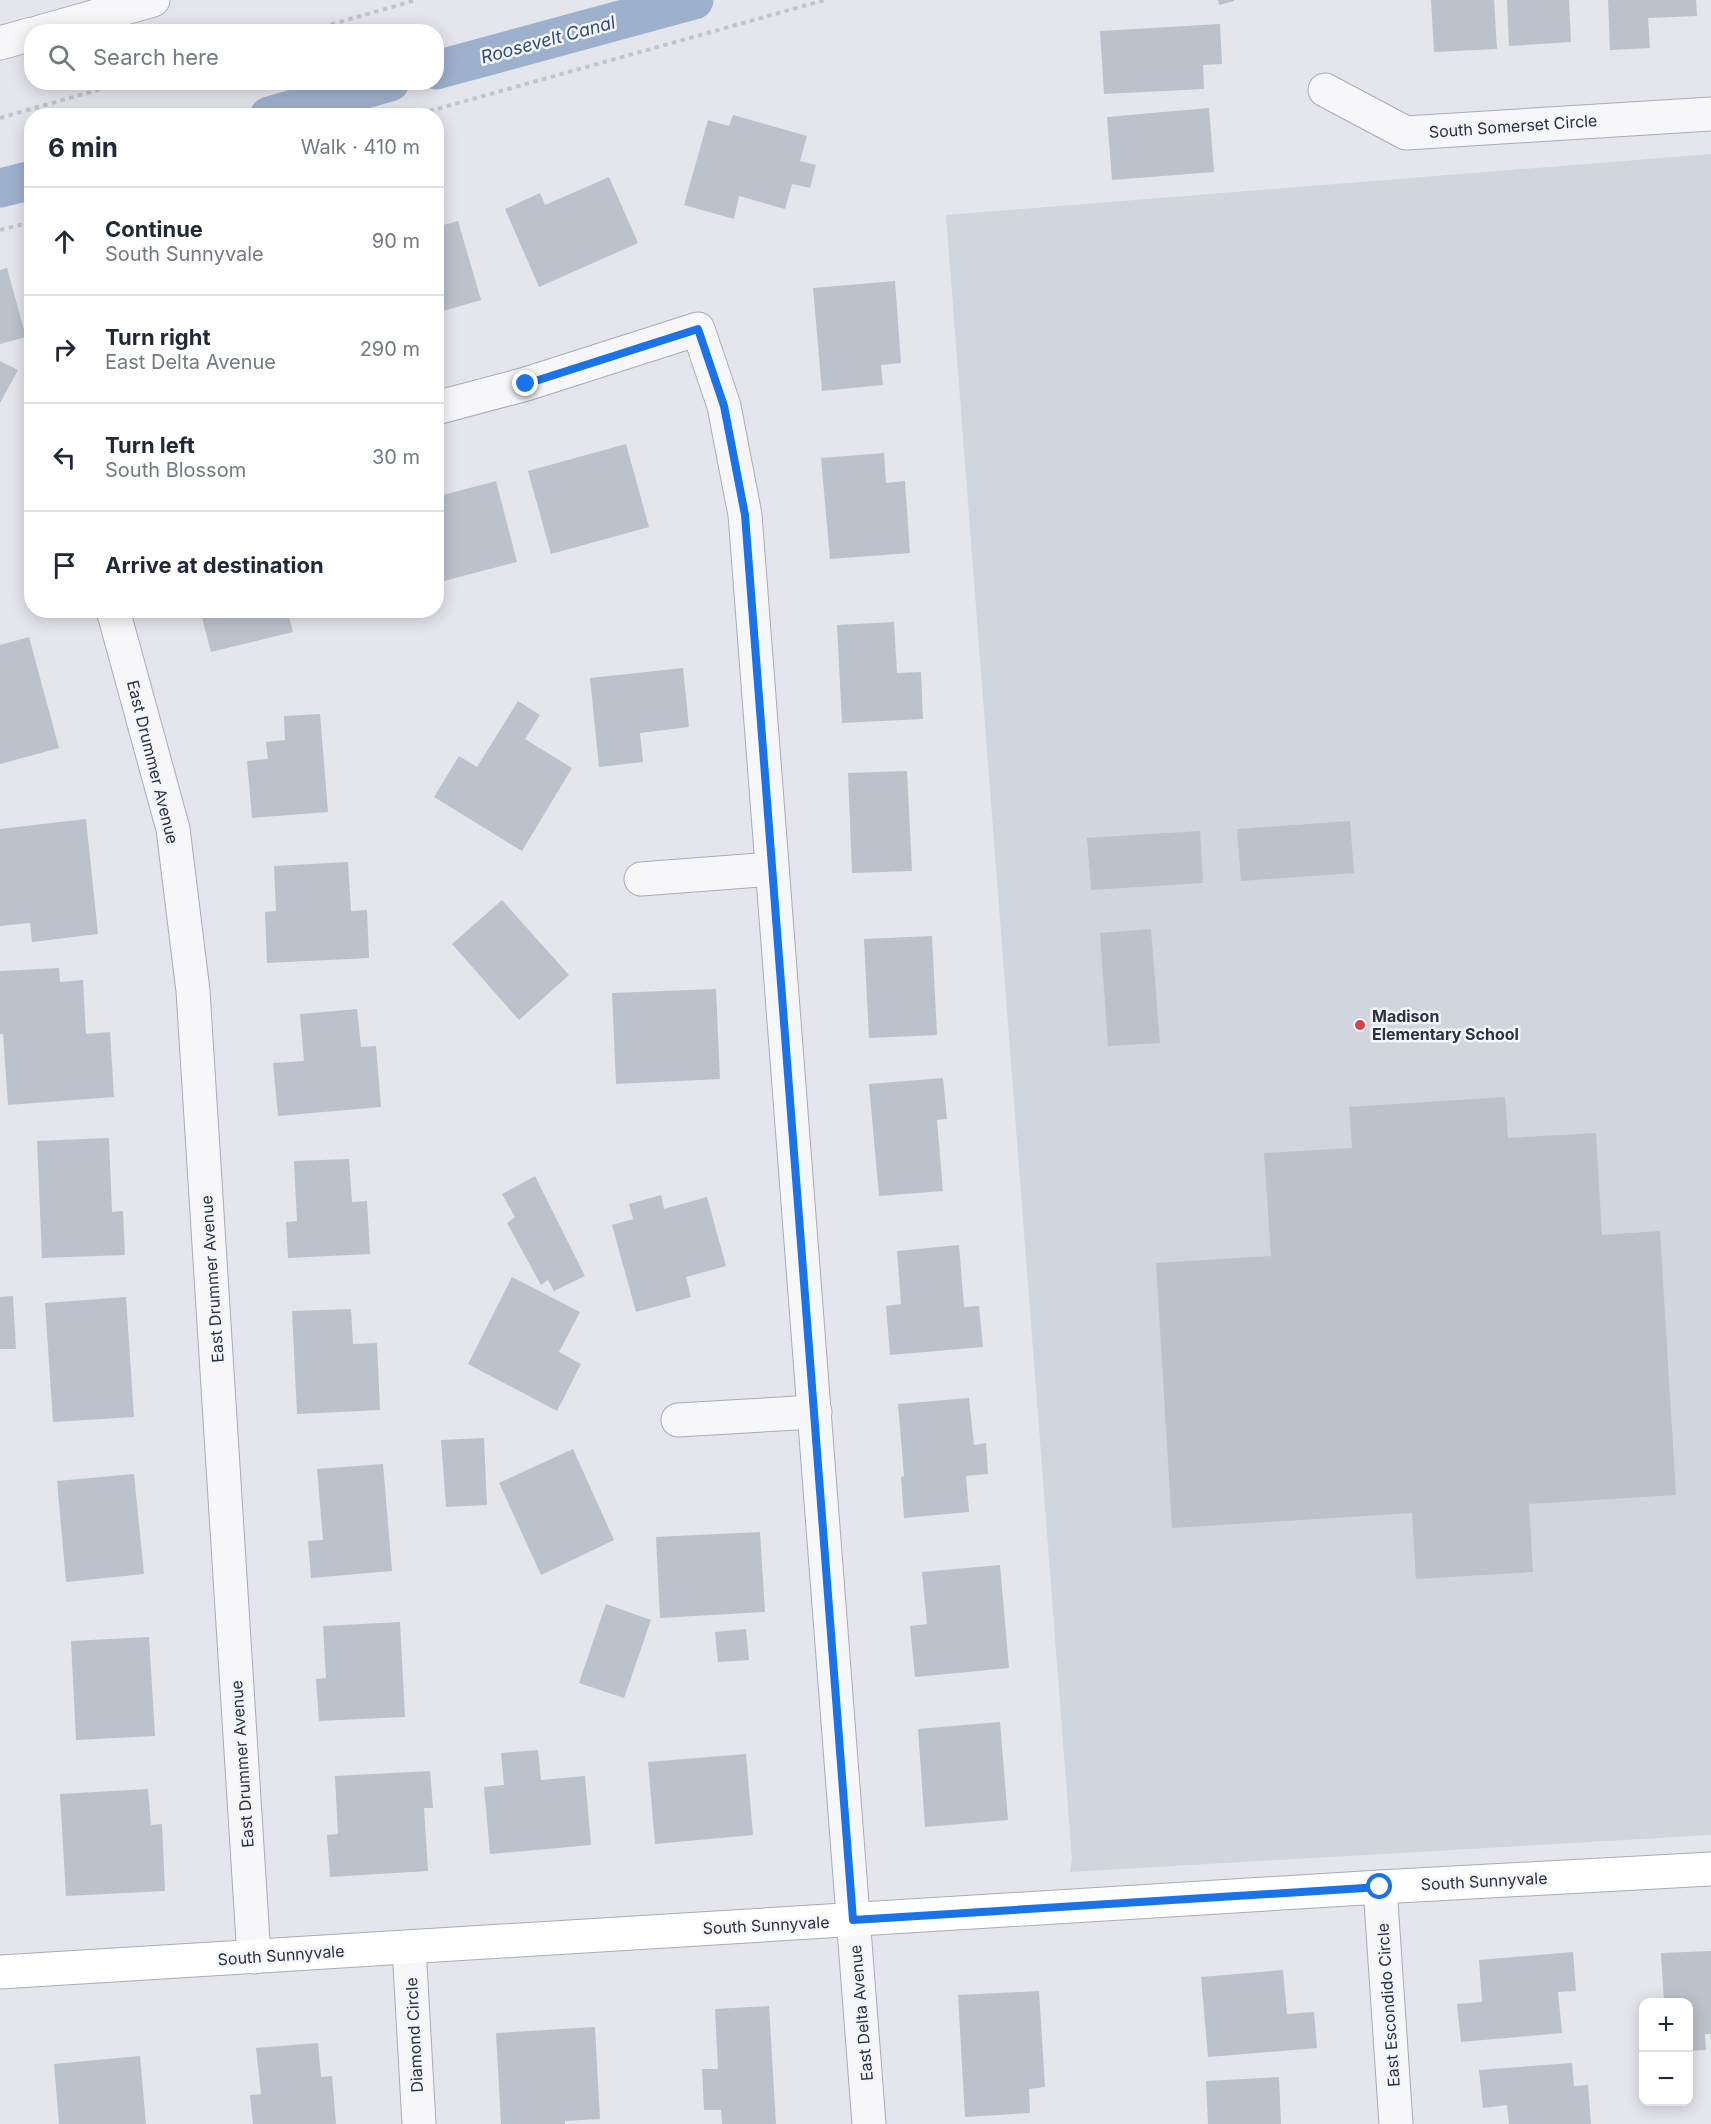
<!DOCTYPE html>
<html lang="en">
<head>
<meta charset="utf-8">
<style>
  :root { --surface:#fff; --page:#f6f6f7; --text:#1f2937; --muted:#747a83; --line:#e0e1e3 }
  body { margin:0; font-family:Inter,sans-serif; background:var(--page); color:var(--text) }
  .controls { position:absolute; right:18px; bottom:18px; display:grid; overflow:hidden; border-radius:12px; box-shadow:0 3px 15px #0003 }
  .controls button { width:54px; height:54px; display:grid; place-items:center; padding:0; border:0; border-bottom:2px solid var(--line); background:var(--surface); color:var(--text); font:30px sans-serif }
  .stop { position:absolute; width:18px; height:18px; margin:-14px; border:4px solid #1a73e8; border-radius:50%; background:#fff }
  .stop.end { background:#1a73e8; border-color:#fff; box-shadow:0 2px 6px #0008 }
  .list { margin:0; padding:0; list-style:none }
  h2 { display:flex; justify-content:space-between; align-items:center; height:78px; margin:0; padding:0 24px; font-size:26px }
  h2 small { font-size:20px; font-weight:400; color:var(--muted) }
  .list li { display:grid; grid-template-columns:39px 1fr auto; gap:18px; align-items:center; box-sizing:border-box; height:108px; padding:0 24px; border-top:2px solid var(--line) }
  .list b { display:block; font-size:22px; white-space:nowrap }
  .list p { margin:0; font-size:20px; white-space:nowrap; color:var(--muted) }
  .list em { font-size:20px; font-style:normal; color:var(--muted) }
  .icon { flex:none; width:33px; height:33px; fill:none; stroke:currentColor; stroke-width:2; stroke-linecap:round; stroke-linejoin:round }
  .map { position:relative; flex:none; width:1711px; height:2124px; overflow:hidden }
  .search { position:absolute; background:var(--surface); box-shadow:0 3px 15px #0003; left:24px; top:24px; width:420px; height:66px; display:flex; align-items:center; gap:15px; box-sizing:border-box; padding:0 21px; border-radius:24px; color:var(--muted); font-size:22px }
  .panel { position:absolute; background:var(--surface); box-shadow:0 3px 15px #0003; left:24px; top:108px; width:420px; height:510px; border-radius:24px }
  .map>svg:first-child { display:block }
  .built { fill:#d1d5de }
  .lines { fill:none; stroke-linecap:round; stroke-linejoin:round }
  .canal { stroke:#9db0cd; stroke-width:39 }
  .building { fill:#bdc1cc }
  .street-casing { stroke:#a8acb7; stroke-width:35 }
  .secondary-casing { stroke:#a8acb7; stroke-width:35 }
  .path { stroke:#c2c4cb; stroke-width:4; stroke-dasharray:4.5 4.5; stroke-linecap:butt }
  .street { stroke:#f7f7fa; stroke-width:33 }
  .secondary { stroke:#fff; stroke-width:33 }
  .route { stroke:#1a73e8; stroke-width:8 }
  .poi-dot { fill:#d5454c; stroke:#f4f5f9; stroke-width:2 }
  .labels { text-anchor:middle; stroke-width:5; stroke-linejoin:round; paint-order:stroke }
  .street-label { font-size:16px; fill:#2a3145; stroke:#f4f5f9 }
  .poi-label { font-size:16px; font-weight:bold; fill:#2a3145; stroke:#f4f5f9; text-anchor:start }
  .water-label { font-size:18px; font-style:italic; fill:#324b7c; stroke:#f4f5f9 }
</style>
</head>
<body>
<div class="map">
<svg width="1711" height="2124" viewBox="0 0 1711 2124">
  <rect width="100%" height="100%" fill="#e4e6ec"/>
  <polygon class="built" points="1711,154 1711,1835 1070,1872 1072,1859 946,215"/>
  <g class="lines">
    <g class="canal">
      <polyline points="436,70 694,0"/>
      <polyline points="269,116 390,82"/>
      <polyline points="0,188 32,180"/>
    </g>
  </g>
  <g class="building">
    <polygon points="1218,0 1234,0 1234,1 1219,5"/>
    <polygon points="1431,0 1494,0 1497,49 1434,52"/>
    <polygon points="1507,0 1569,0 1571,42 1509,46"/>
    <polygon points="1608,0 1696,0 1697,16 1648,18 1650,48 1610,50"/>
    <polygon points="1220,24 1222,64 1203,65 1204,89 1104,94 1100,31"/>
    <polygon points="1209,108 1214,172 1112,180 1107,117"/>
    <polygon points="733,115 807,136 800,161 816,165 810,188 792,184 785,209 739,196 734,219 684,205 708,120 729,126"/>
    <polygon points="609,177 638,243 539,287 505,209 540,193 545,205"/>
    <polygon points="458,221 481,300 436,313 436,227"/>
    <polygon points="7,268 26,337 0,344 0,270"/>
    <polygon points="895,281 901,363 881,365 883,385 822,391 813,288"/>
    <polygon points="0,361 18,370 0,403"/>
    <polygon points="626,444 649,527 551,554 528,471"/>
    <polygon points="884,453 886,483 905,481 910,553 830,559 821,458"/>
    <polygon points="496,481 517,562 436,583 436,497"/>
    <polygon points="200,610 287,610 293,632 211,652"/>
    <polygon points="894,622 897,673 921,672 923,719 842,723 837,625"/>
    <polygon points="29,637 59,748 0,764 0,645"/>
    <polygon points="683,668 689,727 640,733 643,762 599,767 590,678"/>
    <polygon points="518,701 540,715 525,739 572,768 522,851 434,797 459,756 477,767"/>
    <polygon points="320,714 328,812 252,818 247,761 268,759 266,742 285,740 284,716"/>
    <polygon points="907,771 912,871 852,873 848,773"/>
    <polygon points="86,819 98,934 32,942 30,923 0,926 0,829"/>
    <polygon points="1350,821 1354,873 1241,881 1237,829"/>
    <polygon points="1200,831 1203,883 1091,890 1087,838"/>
    <polygon points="348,862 351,911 367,910 369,958 267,963 265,912 276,911 274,866"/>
    <polygon points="502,900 569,975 519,1020 452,944"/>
    <polygon points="1151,929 1160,1043 1108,1046 1100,933"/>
    <polygon points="932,936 937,1035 869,1038 864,939"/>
    <polygon points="59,968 60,982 83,980 86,1034 110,1032 114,1097 8,1105 3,1034 0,1034 0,971"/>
    <polygon points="716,989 720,1079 616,1084 612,993"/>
    <polygon points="357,1009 361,1047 376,1046 381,1107 278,1116 273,1063 304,1061 300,1014"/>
    <polygon points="943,1078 947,1119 937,1120 943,1191 879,1196 869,1084"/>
    <polygon points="1505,1097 1508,1138 1596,1133 1602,1235 1660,1231 1676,1495 1529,1504 1533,1572 1416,1579 1412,1513 1172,1528 1156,1263 1271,1256 1264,1153 1352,1148 1349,1107"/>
    <polygon points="109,1138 112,1212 123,1211 125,1255 42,1258 37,1141"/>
    <polygon points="349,1159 352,1202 367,1201 370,1254 288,1258 286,1222 297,1221 294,1161"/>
    <polygon points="535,1176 585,1276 554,1291 548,1280 541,1285 507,1223 515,1217 502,1194"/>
    <polygon points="661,1195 664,1209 707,1197 726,1266 686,1277 691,1297 636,1312 612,1225 633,1219 629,1204"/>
    <polygon points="959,1245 964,1307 979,1306 983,1347 890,1355 886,1306 901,1304 897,1251"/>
    <polygon points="512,1277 580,1312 559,1352 581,1364 557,1411 468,1364"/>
    <polygon points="13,1296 16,1349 0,1349 0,1297"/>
    <polygon points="126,1297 134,1417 53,1422 45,1303"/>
    <polygon points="351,1309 353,1344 377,1343 380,1410 297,1414 292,1311"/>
    <polygon points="969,1398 974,1445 986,1443 988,1474 966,1476 969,1512 904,1518 901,1477 904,1476 898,1404"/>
    <polygon points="484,1438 487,1505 446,1507 441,1440"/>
    <polygon points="573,1449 614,1540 541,1575 499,1483"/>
    <polygon points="383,1464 392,1571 311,1578 308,1541 323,1540 317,1469"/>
    <polygon points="134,1474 144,1574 66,1582 57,1481"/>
    <polygon points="760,1532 765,1612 660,1618 656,1537"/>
    <polygon points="1000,1565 1009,1668 915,1677 910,1626 927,1624 922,1572"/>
    <polygon points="606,1604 651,1620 624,1698 579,1683"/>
    <polygon points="400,1622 405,1717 319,1721 316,1679 326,1678 323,1626"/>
    <polygon points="746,1629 749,1660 718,1662 715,1632"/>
    <polygon points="149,1637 155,1736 76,1740 71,1641"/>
    <polygon points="1000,1722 1008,1820 925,1827 918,1729"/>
    <polygon points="538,1750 541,1780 585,1776 591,1845 490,1854 484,1787 504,1785 501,1753"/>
    <polygon points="746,1754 753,1835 655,1844 648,1762"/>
    <polygon points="430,1771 433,1808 424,1808 428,1871 330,1877 327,1835 338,1834 335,1776"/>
    <polygon points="148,1789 151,1825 162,1824 165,1891 66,1896 60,1794"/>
    <polygon points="1711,1951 1711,2034 1705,2034 1706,2050 1688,2051 1688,2002 1664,2002 1661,1953"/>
    <polygon points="1573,1952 1576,1991 1558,1992 1562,2033 1461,2042 1457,2004 1482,2002 1479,1960"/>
    <polygon points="1283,1970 1287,2014 1314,2012 1317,2048 1208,2057 1201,1977"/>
    <polygon points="1039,1991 1045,2087 1029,2089 1030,2113 965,2117 958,1995"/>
    <polygon points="769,2006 776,2124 722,2124 721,2110 704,2110 702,2069 718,2069 715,2009"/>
    <polygon points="595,2027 600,2119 565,2121 565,2124 501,2124 496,2033"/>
    <polygon points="318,2043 321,2077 332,2076 336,2124 253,2124 250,2095 261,2094 256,2048"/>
    <polygon points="140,2056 146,2124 59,2124 54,2064"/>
    <polygon points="1572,2063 1574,2086 1588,2085 1591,2124 1509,2124 1507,2105 1483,2108 1479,2070"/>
    <polygon points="1279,2077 1281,2124 1208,2124 1206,2081"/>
  </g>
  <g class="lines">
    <g class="street-casing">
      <g id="street">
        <polyline points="40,32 153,0"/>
        <polyline points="0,43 32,34"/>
        <polyline points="1325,90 1406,133 1711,114"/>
        <polyline points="436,408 526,384 698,329 724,406 745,515 869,2124"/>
        <polyline points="113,610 173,829 193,991 254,1957"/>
        <polyline points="641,879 772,869"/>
        <polyline points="678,1420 815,1412"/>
        <polyline points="1380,1887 1396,2124"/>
        <polyline points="409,1947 419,2124"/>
      </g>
    </g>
    <g class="secondary-casing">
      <polyline id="secondary" points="0,1972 1380,1887 1711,1869"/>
    </g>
    <g class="path">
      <polyline points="305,32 416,0"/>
      <polyline points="412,116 825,0"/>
      <polyline points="0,118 125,82"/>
      <polyline points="0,230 32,222"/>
    </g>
    <use href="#street" class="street"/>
    <use href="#secondary" class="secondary"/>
  </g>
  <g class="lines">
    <polyline class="route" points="526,384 698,329 724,406 745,515 853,1920 1380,1887"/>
  </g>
  <circle class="poi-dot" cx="1360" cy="1025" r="6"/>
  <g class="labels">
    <g class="street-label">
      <text transform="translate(1513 126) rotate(-4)" y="6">South Somerset Circle</text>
      <text transform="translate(153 762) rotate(76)" y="6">East Drummer Avenue</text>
      <text transform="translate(212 1279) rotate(-94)" y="6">East Drummer Avenue</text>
      <text transform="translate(242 1764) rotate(-94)" y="6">East Drummer Avenue</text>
      <text transform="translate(1484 1881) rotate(-3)" y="6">South Sunnyvale</text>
      <text transform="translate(766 1925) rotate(-3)" y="6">South Sunnyvale</text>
      <text transform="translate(281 1955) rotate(-4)" y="6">South Sunnyvale</text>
      <text transform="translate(1388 2005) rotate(-94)" y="6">East Escondido Circle</text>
      <text transform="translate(861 2013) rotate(-95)" y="6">East Delta Avenue</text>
      <text transform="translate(414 2035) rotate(-93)" y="6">Diamond Circle</text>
    </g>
    <g class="poi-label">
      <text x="1372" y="1022">Madison<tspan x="1372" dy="18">Elementary School</tspan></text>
    </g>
    <g class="water-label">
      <text transform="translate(548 40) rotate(-15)" y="6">Roosevelt Canal</text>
    </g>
  </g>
</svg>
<div class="controls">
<button>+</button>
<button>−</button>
</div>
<div class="stop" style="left:1380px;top:1887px"></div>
<div class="stop end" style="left:526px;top:384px"></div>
<div class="search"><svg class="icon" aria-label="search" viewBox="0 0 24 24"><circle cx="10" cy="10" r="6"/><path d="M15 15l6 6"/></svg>Search here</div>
<section class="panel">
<h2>6 min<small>Walk · 410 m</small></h2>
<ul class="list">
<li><svg class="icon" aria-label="ahead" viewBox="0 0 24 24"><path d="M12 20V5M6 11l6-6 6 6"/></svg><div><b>Continue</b><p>South Sunnyvale</p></div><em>90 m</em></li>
<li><svg class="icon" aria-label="right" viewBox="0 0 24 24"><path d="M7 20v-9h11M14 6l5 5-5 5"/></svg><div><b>Turn right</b><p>East Delta Avenue</p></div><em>290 m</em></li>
<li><svg class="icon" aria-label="left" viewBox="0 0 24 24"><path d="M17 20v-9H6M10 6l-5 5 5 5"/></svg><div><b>Turn left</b><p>South Blossom</p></div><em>30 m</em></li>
<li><svg class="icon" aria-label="arrive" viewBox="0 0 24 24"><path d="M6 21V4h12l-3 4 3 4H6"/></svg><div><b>Arrive at destination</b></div></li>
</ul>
</section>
</div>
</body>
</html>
